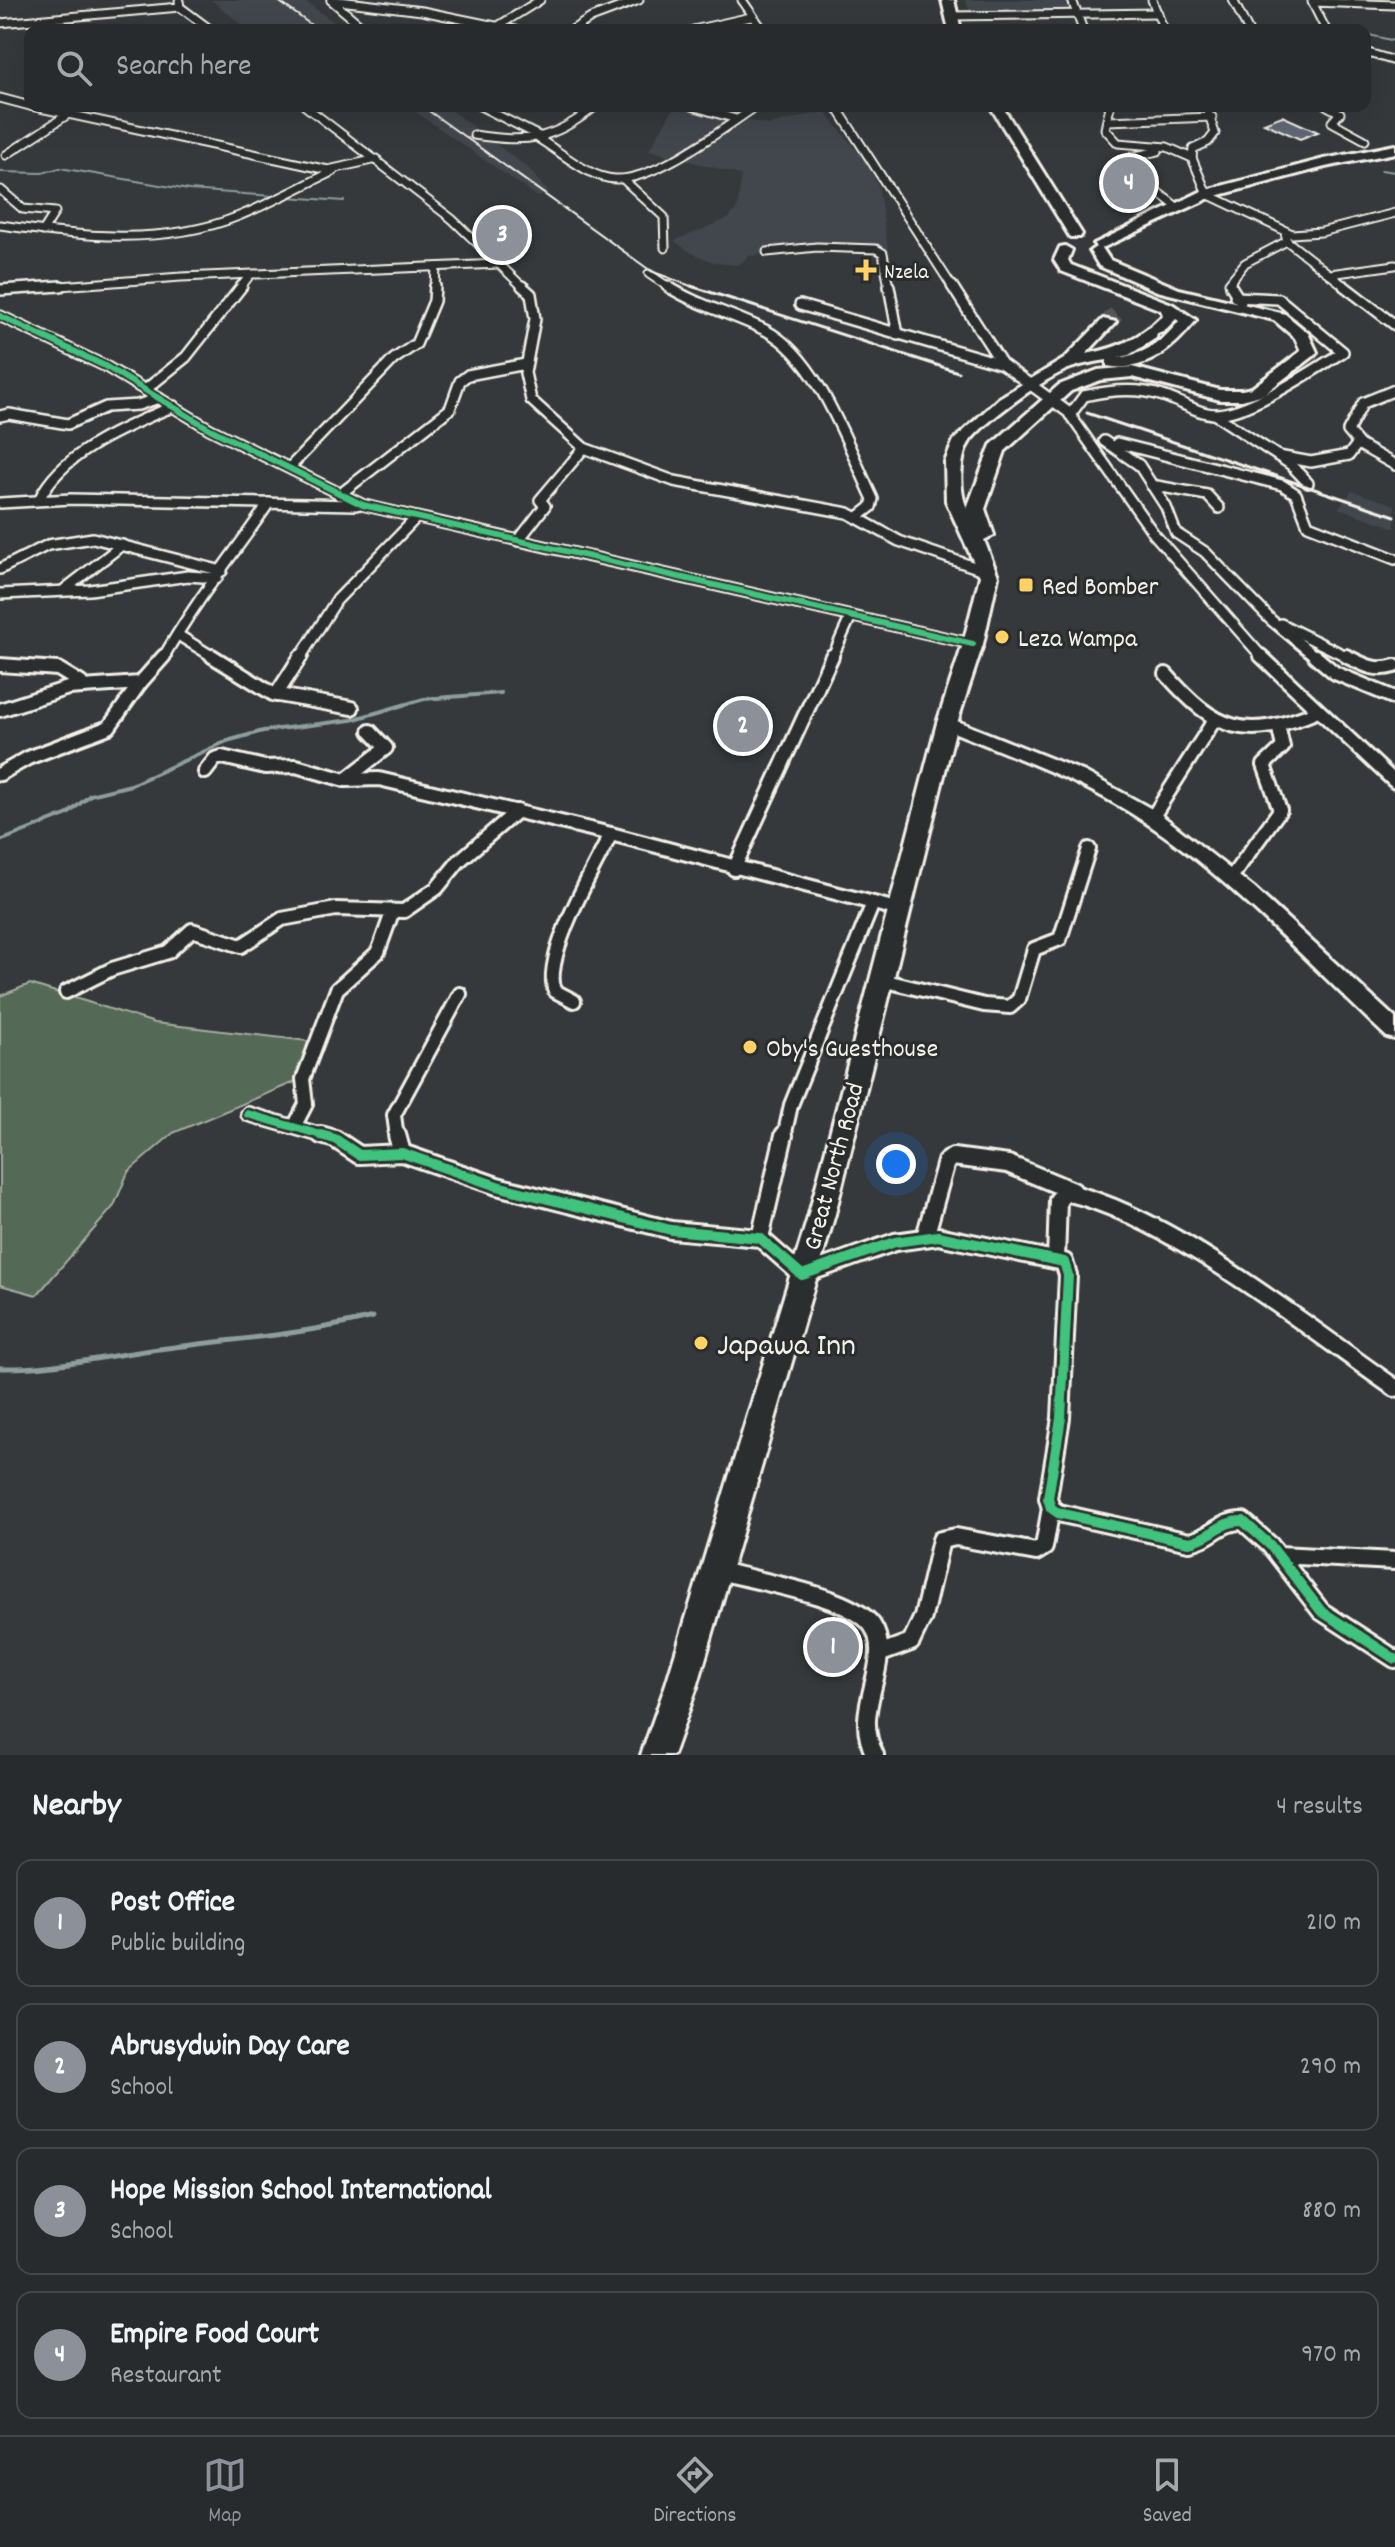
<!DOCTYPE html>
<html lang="en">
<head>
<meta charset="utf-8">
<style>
  :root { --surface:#282b2d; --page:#343739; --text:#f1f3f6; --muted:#a5a7aa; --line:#444749; --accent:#8c9099 }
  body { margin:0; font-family:Dekko,sans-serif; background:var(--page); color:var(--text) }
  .you { position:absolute; left:896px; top:1164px; width:28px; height:28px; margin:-20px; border:6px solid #fff; border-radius:50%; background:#1a73e8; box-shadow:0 0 0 12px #1a73e833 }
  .badge { display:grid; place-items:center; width:52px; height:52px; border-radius:50%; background:var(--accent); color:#fff; font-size:26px; font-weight:700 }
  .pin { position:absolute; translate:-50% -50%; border:4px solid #fff; box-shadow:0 2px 8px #0006 }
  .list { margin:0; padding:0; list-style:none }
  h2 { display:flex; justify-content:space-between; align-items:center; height:104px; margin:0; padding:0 32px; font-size:34px }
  h2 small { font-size:26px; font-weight:400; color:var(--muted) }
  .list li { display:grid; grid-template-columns:52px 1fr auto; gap:24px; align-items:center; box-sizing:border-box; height:128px; margin:0 16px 16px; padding:0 16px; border:2px solid var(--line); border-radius:16px }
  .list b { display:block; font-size:30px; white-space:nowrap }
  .list p { margin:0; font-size:26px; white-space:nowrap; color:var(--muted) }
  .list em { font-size:26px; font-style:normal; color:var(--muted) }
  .icon { flex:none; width:44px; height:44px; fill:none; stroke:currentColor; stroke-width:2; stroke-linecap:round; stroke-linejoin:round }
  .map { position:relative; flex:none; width:1395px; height:1755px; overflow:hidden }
  .search { position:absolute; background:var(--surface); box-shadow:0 8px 32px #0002; left:24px; right:24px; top:24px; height:88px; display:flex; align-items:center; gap:20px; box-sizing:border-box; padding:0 28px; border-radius:16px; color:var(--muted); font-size:30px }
  .sheet { height:680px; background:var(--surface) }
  nav { display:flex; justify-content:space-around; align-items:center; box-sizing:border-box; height:112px; border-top:2px solid var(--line); background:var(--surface); font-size:22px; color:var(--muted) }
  nav a { display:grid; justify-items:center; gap:4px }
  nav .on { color:var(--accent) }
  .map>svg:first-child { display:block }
  .built { fill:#42474d }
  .green { fill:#556b56; stroke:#a4ae9f; stroke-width:2 }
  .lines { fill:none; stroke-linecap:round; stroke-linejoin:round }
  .stream-far2 { stroke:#8d9e9c; stroke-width:2 }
  .stream-far1 { stroke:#8d9e9c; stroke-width:4 }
  .stream { stroke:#8d9e9c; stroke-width:5 }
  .building { fill:#606876; stroke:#f4f1e8; stroke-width:2 }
  .highway-tunnel { stroke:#525556; stroke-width:17; stroke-dasharray:17 9; stroke-linecap:butt }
  .street-far3-casing { stroke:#f4f1e8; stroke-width:11 }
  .street-far2-casing { stroke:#f4f1e8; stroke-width:14 }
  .street-far1-casing { stroke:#f4f1e8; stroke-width:18 }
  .street-casing { stroke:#f4f1e8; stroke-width:22 }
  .primary-casing { stroke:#f4f1e8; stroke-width:6 }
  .highway-casing { stroke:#f4f1e8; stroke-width:6 }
  .street-far3 { stroke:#2a2d2e; stroke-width:7 }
  .street-far2 { stroke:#2a2d2e; stroke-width:9 }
  .street-far1 { stroke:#2a2d2e; stroke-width:12 }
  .street { stroke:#2a2d2e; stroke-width:16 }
  .primary { fill:#2a2d2e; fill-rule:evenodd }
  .highway { fill:#2a2d2e; fill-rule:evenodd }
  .rail-far1 { stroke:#f4f1e8; stroke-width:2 }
  .rail { stroke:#f4f1e8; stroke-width:3 }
  .cycleway-far2-casing { stroke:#2a2d2e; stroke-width:10 }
  .cycleway-far1-casing { stroke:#2a2d2e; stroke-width:13 }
  .cycleway-casing { stroke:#2a2d2e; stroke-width:15 }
  .cycleway-far2 { stroke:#40c37c; stroke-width:6 }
  .cycleway-far1 { stroke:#40c37c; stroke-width:8 }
  .cycleway { stroke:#40c37c; stroke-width:10 }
  .poi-dot { fill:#ffd166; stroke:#2a2d2e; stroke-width:3 }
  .labels { text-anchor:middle; stroke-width:6; stroke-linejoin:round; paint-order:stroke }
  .far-poi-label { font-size:22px; fill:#f4f1e8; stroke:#2a2d2e; text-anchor:start }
  .poi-label { font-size:26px; fill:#f4f1e8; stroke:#2a2d2e; text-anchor:start }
  .street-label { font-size:26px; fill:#f4f1e8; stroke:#2a2d2e }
  .near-poi-label { font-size:32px; fill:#f4f1e8; stroke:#2a2d2e; text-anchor:start }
</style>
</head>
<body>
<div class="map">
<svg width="1395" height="1755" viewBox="0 0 1395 1755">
  <rect width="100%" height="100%" fill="#35393c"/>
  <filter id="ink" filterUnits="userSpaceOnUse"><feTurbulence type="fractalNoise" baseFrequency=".0125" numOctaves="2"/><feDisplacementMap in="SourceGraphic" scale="16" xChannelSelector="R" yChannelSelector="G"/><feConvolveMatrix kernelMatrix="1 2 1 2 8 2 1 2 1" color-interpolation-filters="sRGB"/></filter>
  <g filter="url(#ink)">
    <g class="built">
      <polygon points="211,0 303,0 345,30 249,30"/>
      <polygon points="965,0 1069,0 1073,11 970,11"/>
      <polygon points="407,106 445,106 528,168 549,193 538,197"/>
      <polygon points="675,106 692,106 768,125 825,111 867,164 878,185 888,250 824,245 749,256 738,265 716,263 692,253 674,241 729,218 738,207 741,175 649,150"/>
      <polygon points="1352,491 1395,505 1395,528 1338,508"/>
    </g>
    <polygon class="green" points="30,984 155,1023 308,1041 297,1081 173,1133 128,1172 114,1206 37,1295 0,1285 0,996"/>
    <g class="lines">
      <g class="stream-far2">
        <polyline points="1352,29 1356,30"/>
        <polyline points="1365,34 1395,41"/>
        <polyline points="1381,170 1395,172"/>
        <polyline points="0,172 42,173 60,168 189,190 344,201"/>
      </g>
      <polyline class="stream-far1" points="0,841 68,814 90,795 131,785 227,741 263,731 351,720 424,699 501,693"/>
      <path class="stream" d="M0 1368C55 1369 105 1356 159 1349 231 1339 303 1335 373 1317"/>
    </g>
    <polygon class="building" points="1282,116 1318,132 1300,139 1264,123"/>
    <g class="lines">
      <polyline class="highway-tunnel" points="1108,322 1116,314"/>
      <g class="street-far3-casing">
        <g id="street-far3">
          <polyline points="331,0 422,11 515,30"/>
          <polyline points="331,0 366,30"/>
          <polyline points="742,0 763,30"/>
          <polyline points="1072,0 1083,30"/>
          <polyline points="1152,0 1164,30"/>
          <polyline points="1233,0 1248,30"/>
          <polyline points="179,1 180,7 211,30"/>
          <polyline points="951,16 1158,13"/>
          <polyline points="0,23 180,7"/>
          <polyline points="495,28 540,0"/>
          <polyline points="572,30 591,18 639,0"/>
          <polyline points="693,30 751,17"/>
          <polyline points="1326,30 1312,2 1395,5"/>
          <polyline points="1365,52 1395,61"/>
          <polyline points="0,98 30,106"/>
          <polyline points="31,106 328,170 377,159"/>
          <polyline points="305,106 452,219 524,288"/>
          <polyline points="480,106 543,138"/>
          <polyline points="692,106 736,119"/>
          <polyline points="836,106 953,288"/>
          <polyline points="1110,106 1105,129 1118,143 1167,147 1192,158"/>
          <polyline points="1206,106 1215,133 1208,142 1193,149 1192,158 1207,194 1292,234 1321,232 1395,213"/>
          <polyline points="1327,106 1340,113 1332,122 1365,140"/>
          <polyline points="1108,121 1212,117"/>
          <path d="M474 135C528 143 552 141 596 106"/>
          <path d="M539 139C561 152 589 178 615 179 656 181 723 128 757 106"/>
          <polyline points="1158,151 1131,157 1124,166 1177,207"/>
          <polyline points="6,155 67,115"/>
          <polyline points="624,180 664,217 665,248"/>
          <polyline points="1,190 23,209 55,212 43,231"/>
          <path d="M0 225C79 236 162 247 239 216 271 203 302 186 334 171"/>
          <polyline points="1285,233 1287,241 1347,288"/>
          <polyline points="767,252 817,247 876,249 883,253 889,288"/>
          <polyline points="649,274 670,288"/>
          <polyline points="1330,274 1395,265"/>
          <polyline points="33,288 181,277 500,264"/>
          <polyline points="240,288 250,275"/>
          <polyline points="435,288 436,267"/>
          <polyline points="1232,288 1229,283 1245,263 1287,241"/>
        </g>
      </g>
      <g class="street-far2-casing">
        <g id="street-far2">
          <polyline points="522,286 531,294 535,319 525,373 531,400 584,448 674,481 848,513 899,541 989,572"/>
          <path d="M667 286C698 306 734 314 767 331 819 359 848 447 873 499L871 507 858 517"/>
          <polyline points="889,286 898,335"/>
          <polyline points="952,286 1002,364 1068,412 1154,534 1263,658"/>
          <polyline points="1231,286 1241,302"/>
          <polyline points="1344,286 1395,325"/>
          <polyline points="0,290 61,286"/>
          <polyline points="800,305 1002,364"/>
          <polyline points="0,316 105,366 210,429 363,505 973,644"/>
          <polyline points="145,390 186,357 242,286"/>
          <polyline points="1214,414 1290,464 1308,483"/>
          <path d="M1070 415 1084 396C1110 390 1137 387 1163 396 1180 401 1198 414 1216 414 1251 413 1312 371 1343 352L1279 299 1235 297"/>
          <polyline points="0,416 9,414 68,424 106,407 138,405 159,398"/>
          <polyline points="1104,441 1139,465 1166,507 1176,533 1205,552 1271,620 1317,658"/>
          <polyline points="1117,443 1282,485 1296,494 1308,525 1395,559"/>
          <polyline points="1358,444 1395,465"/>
          <polyline points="1278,456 1311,462 1349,455 1358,443 1348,431 1363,403 1395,390"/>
          <polyline points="290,467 394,359 416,344 434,301 435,286"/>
          <polyline points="1151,485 1207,495 1219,508"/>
          <polyline points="339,495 450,409 460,381 468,375 526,364"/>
          <path d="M39 500C61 452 128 426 174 406"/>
          <polyline points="0,503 71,499 356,505"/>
          <polyline points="518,541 545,506 540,500 584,448"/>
          <polyline points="0,569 48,545 93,538 222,571"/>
          <polyline points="65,589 122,545"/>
          <polyline points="0,594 90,590 188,576 217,578"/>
          <polyline points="1281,624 1350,658"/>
          <polyline points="178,635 215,658"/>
          <path d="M163 658C194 603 233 555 269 503"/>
          <polyline points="300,658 336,601 415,519"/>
          <polyline points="832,658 851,616"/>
        </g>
      </g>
      <g class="street-far1-casing">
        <g id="street-far1">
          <polyline points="212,656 273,694 352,708"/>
          <polyline points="1261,656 1395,782"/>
          <polyline points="1315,656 1335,673 1395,698"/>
          <path d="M1346 656C1364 665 1375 672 1395 666"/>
          <polyline points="0,665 58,669 81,683"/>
          <path d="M1166 674C1216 731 1245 742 1318 711"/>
          <polyline points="276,695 301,656"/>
          <polyline points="0,710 68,688 140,683 164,656"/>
          <polyline points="205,772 215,759 222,757 265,767 296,766 345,780 379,779 611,834 900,910"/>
          <polyline points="0,774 28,758 109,727 140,683"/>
          <polyline points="345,780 386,748 370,731"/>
          <polyline points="1152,818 1215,719"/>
          <polyline points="734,869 832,656"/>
          <polyline points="1230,879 1280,810 1264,765 1283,747 1278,725"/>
          <polyline points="882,980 984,1005 1010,1007 1019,999 1034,949 1060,939 1089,849"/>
          <polyline points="66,992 112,969 168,952 192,930 241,946 282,919 336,909 404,911 437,888 459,861 517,811"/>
          <path d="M574 1001 555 991C541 958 595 866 611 834"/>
          <polyline points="248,1114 328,1137"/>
          <polyline points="294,1127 306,1104 303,1079 337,989 378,952 392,913"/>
          <polyline points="397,1137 394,1115 460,994"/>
          <polyline points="784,1137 791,1105 873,903"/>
        </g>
      </g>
      <g class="street-casing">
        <g id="street">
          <path d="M321 1135 335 1139 359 1155 402 1153 497 1186 671 1230 760 1238 802 1275 895 1242 938 1236 1064 1262 1068 1275 1061 1418 1048 1498 1051 1508 1058 1513 1189 1542C1210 1539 1221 1520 1243 1521L1270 1545 1321 1611 1395 1659"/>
          <polyline points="397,1135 402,1153"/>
          <polyline points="925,1237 946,1162 953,1157 1008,1164 1073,1191"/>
          <polyline points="760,1238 784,1135"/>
          <path d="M1056 1260 1058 1200 1066 1192C1172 1217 1304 1325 1395 1388"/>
          <polyline points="1279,1555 1395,1561"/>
          <path d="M717 1570C753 1581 850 1595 872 1625 883 1641 879 1661 875 1678 868 1707 861 1728 875 1755"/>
          <polyline points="881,1653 911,1642 923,1617 941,1540 956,1537 1036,1552 1044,1547 1051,1508"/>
        </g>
      </g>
      <g class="primary-casing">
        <path id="primary" d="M947 717 1085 772 1159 813 1254 888 1395 1018V1039L1387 1037C1302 958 1220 865 1119 806 1063 773 1001 752 941 727L938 723 941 719Z"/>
      </g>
      <g class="highway-casing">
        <g id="highway">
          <polygon points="942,0 954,0 961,30 949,30"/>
          <polygon points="990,106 1002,106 1082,234 1080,237 1070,237"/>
          <path d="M1395 145V153L1325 167 1212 197 1102 248 1110 260 1179 289 1285 314 1308 333 1317 352 1315 355 1264 394 1242 400H1220L1132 377 1101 380 1071 391 1005 451 985 509 994 535 984 540 998 576 983 644 957 723 835 1214 698 1684 673 1755H641L666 1684 809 1214 937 723 963 644 980 576 946 501 945 462 954 440 999 398 1064 359 1103 319 1116 322 1086 354C1120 348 1141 337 1163 315L1161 310 1061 271 1054 260 1060 247 1065 246 1072 250 1068 260 1071 265 1172 304 1196 320C1176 346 1146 374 1107 366V360C1095 362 1082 364 1071 368 1047 376 985 421 970 441 959 457 959 492 967 508L991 445 1059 385 1098 370 1132 367 1220 390H1242L1252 388 1301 351 1295 338 1274 320 1157 291 1099 266 1090 251 1096 247 1094 244 1202 191 1324 159ZM1176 319 1179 321C1163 341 1147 354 1118 358L1129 355 1156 338 1157 333 1163 332Z"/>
        </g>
      </g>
      <use href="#street-far3" class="street-far3"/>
      <use href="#street-far2" class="street-far2"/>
      <use href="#street-far1" class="street-far1"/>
      <use href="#street" class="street"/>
      <use href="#primary" class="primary"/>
      <use href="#highway" class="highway"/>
      <g class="rail-far1">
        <polyline points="277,0 318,30"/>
        <polyline points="422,106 651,271 696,288"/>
      </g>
      <g class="rail">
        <polyline points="691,286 958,372"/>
        <polyline points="1087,413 1395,516"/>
      </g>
      <g class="cycleway-far2-casing">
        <polyline id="cycleway-far2" points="0,316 105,366 210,429 363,505 973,644"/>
      </g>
      <g class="cycleway-far1-casing">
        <polyline id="cycleway-far1" points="248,1114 328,1137"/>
      </g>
      <g class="cycleway-casing">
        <path id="cycleway" d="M321 1135 335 1139 359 1155 402 1153 497 1186 671 1230 760 1238 802 1275 895 1242 938 1236 1064 1262 1068 1275 1061 1418 1048 1498 1051 1508 1058 1513 1189 1542C1210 1539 1221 1520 1243 1521L1270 1545 1321 1611 1395 1659"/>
      </g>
      <use href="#cycleway-far2" class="cycleway-far2"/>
      <use href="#cycleway-far1" class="cycleway-far1"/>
      <use href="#cycleway" class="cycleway"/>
    </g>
  </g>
  <g class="poi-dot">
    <path d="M862 258h8v8h8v8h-8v8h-8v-8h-8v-8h8z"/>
    <rect x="1018" y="577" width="16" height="16" rx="4"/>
    <circle cx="1002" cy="637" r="8"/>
    <circle cx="750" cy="1047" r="8"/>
    <circle cx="701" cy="1343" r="8"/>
  </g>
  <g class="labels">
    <g class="far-poi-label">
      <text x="884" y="278">Nzela</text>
    </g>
    <g class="poi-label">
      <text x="1042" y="594">Red Bomber</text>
      <text x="1018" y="646">Leza Wampa</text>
      <text x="766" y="1056">Oby's Guesthouse</text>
    </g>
    <g class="street-label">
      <text transform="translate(832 1166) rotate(-75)" y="9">Great North Road</text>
    </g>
    <g class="near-poi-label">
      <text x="717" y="1354">Japawa Inn</text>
    </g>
  </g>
</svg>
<div class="you"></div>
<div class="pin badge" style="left:833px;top:1647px">1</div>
<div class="pin badge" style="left:743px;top:726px">2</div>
<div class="pin badge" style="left:502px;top:235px">3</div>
<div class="pin badge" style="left:1129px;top:183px">4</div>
<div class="search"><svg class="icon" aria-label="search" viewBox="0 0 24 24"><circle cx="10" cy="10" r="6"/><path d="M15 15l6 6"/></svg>Search here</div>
</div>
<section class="sheet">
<h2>Nearby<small>4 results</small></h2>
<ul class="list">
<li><span class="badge">1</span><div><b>Post Office</b><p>Public building</p></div><em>210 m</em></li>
<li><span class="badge">2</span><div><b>Abrusydwin Day Care</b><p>School</p></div><em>290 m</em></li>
<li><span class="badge">3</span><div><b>Hope Mission School International</b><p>School</p></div><em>880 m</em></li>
<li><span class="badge">4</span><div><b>Empire Food Court</b><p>Restaurant</p></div><em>970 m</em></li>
</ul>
</section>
<nav>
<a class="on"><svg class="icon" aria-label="map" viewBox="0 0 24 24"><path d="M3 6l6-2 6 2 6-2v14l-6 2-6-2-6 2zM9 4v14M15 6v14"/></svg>Map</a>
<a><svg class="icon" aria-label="directions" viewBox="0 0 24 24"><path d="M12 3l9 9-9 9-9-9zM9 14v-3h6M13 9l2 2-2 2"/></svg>Directions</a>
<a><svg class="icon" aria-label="saved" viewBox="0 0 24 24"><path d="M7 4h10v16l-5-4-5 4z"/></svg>Saved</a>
</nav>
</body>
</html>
